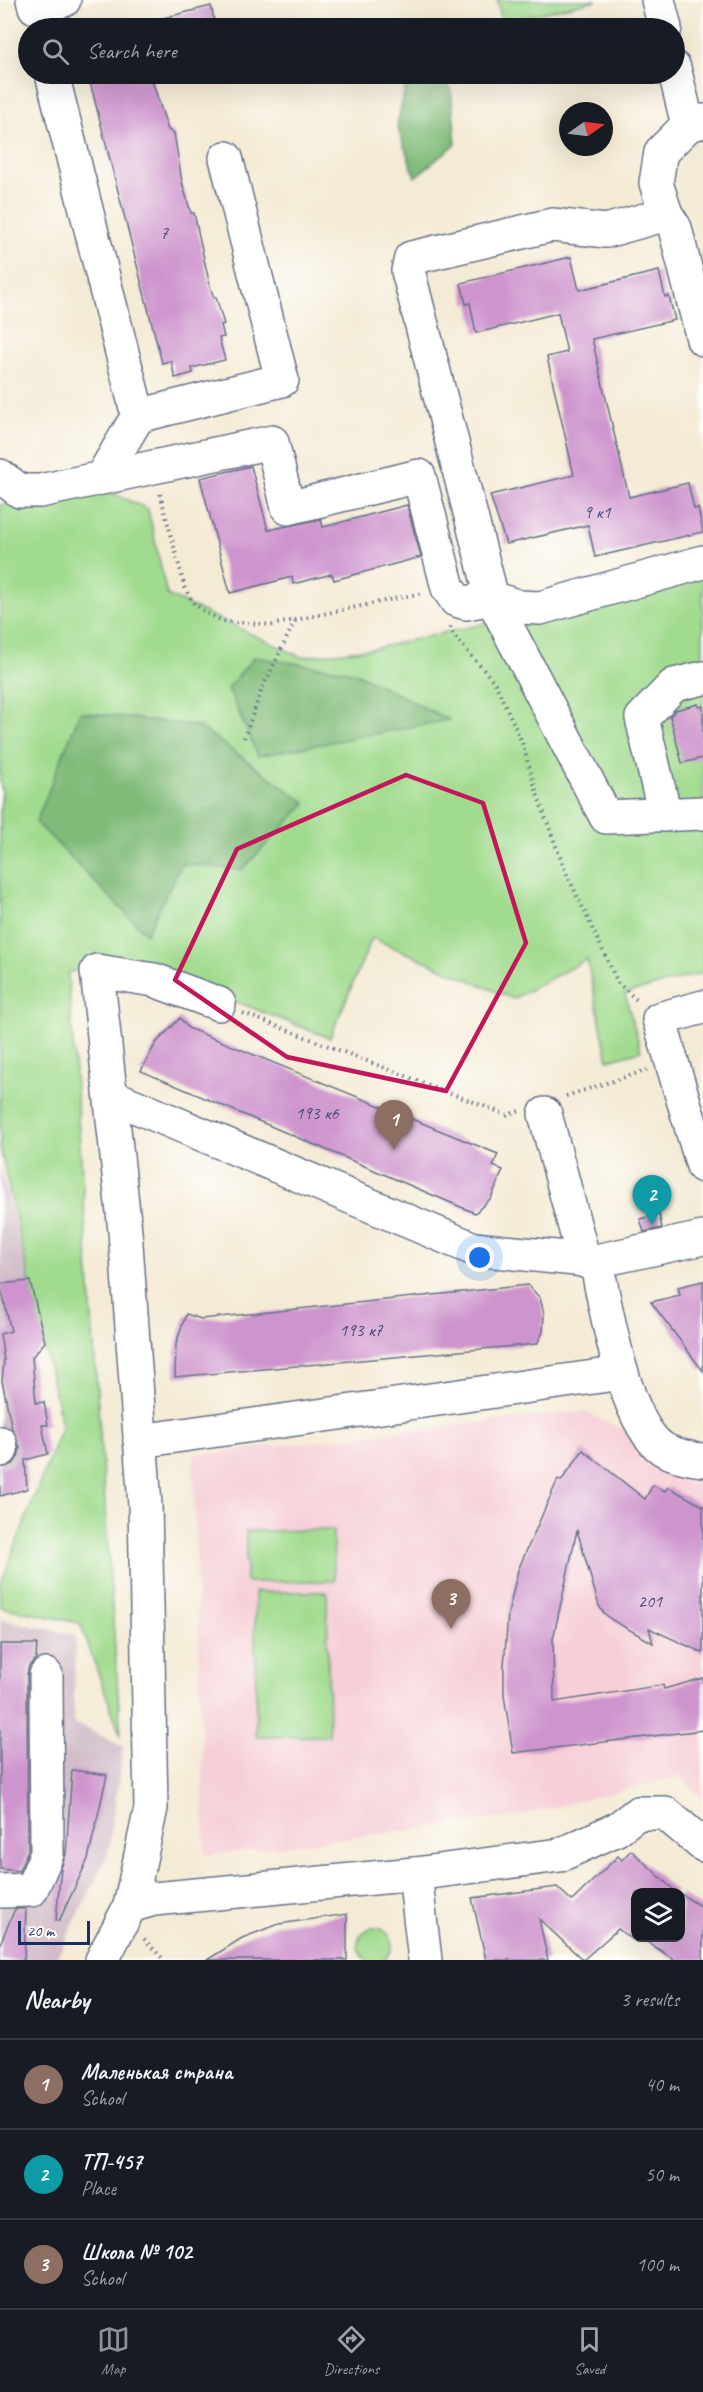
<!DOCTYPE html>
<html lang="en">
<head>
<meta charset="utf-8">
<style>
  :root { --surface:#171b24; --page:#20242c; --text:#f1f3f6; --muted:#9ea1a6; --line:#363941; --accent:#8c9099 }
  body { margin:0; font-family:Caveat,sans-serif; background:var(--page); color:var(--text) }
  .controls { position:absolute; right:18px; bottom:18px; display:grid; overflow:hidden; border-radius:12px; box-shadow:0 6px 24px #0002 }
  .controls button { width:54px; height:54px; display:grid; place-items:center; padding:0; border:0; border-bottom:2px solid var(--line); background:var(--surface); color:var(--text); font:30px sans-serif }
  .compass { position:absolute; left:559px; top:102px; width:54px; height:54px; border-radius:50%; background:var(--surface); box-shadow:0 6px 24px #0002; rotate:76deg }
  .scale { position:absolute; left:18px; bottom:15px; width:72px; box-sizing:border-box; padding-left:6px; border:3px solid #1b2f5e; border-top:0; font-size:16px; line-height:21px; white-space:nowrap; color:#1b2f5e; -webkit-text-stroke:4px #fdfcf7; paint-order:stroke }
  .you { position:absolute; left:480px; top:1258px; width:21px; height:21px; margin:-15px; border:4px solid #fff; border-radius:50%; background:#1a73e8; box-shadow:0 0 0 9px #1a73e833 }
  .badge { display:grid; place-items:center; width:39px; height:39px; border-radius:50%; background:var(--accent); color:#fff; font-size:20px; font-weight:700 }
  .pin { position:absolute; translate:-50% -50px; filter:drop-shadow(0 2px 3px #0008) }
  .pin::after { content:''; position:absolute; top:32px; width:21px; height:18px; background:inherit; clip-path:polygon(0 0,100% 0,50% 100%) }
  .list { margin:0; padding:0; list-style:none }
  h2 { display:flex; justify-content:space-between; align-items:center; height:78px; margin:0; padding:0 24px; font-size:26px }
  h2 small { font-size:20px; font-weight:400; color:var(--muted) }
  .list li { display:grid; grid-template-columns:39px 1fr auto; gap:18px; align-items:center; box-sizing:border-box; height:90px; padding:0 24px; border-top:2px solid var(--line) }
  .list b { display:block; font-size:22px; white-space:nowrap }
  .list p { margin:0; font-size:20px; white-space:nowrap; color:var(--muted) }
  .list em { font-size:20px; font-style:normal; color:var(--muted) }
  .icon { flex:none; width:33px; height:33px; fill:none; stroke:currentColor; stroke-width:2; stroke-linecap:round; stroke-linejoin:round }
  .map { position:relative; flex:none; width:703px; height:1960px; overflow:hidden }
  .search { position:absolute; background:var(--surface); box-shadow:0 6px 24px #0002; left:18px; right:18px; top:18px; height:66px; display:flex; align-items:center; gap:15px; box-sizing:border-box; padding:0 21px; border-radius:33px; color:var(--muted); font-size:22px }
  .sheet { height:348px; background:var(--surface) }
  nav { display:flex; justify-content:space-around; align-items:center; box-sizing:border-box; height:84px; border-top:2px solid var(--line); background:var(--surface); font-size:16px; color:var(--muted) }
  nav a { display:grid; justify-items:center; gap:3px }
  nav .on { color:var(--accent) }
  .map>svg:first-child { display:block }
  .built { fill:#f6cfd7 }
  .industrial { fill:#d1bdc9 }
  .green { fill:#a1db8e; stroke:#5e8576; stroke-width:1.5 }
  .forest { fill:#80bb79; stroke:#4e756c; stroke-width:1.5 }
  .building { fill:#ce94ce }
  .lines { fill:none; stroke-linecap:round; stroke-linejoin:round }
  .minor-casing { stroke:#677188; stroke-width:36 }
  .path { stroke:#677188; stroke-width:4; stroke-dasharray:1.5 4.5; stroke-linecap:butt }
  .minor { stroke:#fff; stroke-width:33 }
  .marked { fill:none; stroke:#c2185b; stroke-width:4.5; stroke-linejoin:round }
  .labels { text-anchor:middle; stroke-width:4.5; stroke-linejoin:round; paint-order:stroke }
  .number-label { font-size:18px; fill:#48487a }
</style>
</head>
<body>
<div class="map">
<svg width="703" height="1960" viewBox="0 0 703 1960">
  <rect width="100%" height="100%" fill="#fdfcf7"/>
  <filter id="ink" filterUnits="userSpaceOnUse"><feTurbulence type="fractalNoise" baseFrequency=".0167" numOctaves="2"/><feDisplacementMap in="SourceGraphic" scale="12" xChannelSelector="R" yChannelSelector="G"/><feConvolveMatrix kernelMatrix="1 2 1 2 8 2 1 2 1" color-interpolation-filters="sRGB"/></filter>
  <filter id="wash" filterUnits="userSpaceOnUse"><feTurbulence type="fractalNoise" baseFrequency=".008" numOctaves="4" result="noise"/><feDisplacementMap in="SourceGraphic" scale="24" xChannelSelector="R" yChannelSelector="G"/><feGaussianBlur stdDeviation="1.35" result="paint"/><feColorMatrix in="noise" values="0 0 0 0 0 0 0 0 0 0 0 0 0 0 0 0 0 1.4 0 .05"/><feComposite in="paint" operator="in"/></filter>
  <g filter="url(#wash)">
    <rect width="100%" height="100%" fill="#f4ebd5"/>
    <polygon class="built" points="583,1411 629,1432 668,1472 703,1483 703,1799 679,1776 520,1816 205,1856 193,1455"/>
    <g class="industrial">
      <polygon points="0,1165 45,1342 32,1357 36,1403 44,1402 48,1425 42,1426 48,1454 25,1460 27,1489 0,1496"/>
      <polygon points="0,1619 76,1635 73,1722 123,1747 108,1854 56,1960 0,1960"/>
    </g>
    <g class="green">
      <polygon points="497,0 597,0 502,22"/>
      <polygon points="96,486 148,509 167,595 301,657 377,648 703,574 703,973 625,994 641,1051 608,1060 587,959 513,999 372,938 330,1038 216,994 111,959 68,973 121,1736 80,1623 0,1607 0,1586 62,1425 0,1148 0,810 2,792 0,782 0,505"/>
      <polygon points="333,1530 334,1581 246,1582 246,1531"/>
      <polygon points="255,1592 327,1592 329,1736 256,1737"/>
      <circle cx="375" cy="1945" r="17"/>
    </g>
    <g class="forest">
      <polygon points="408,74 433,74 451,89 456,144 415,177 397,126"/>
      <polygon points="254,657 354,672 449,720 258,756 228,688"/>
      <polygon points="80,712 198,726 306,803 242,870 182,864 146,934 36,822"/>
    </g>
    <g id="blocks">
      <g class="building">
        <polygon points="211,6 216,28 151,28 151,21"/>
        <polygon points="88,74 150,74 168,130 174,133 182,182 191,213 194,213 210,286 214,298 216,297 224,324 221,325 224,337 219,338 225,360 192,368 193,373 175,378 171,361 162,363"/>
        <polygon points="571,257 579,290 659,271 665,297 669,296 675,320 592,339 629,497 688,483 694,509 698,508 703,532 595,557 588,525 506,544 490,495 574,475 547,357 567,352 558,313 476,333 470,303 466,304 461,283"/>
        <polygon points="251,466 268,530 321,519 323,527 407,505 421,557 334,580 332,574 293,584 292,577 230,593 200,478"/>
        <polygon points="698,704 699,707 703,706 703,758 682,763 670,716 676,710"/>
        <polygon points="180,1018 188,1028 498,1154 493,1166 503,1170 491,1198 475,1213 141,1071 156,1043"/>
        <polygon points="659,1214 662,1228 644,1232 640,1219"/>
        <polygon points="30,1281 45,1342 32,1357 36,1403 44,1402 48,1425 42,1425 48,1454 25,1460 27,1489 0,1496 0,1468 13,1464 18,1457 20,1448 12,1429 2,1381 4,1360 0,1334 11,1331 0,1284"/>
        <polygon points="703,1281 703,1371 651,1302 680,1295 678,1287"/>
        <polygon points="528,1285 540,1298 544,1313 543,1332 537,1344 175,1377 176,1344 186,1314 201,1319"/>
        <polygon points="583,1450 645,1499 653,1485 665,1491 668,1487 703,1506 703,1653 649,1628 653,1643 612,1620 603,1612 599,1606 577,1530 553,1639 554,1702 663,1685 664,1689 703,1678 703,1730 513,1753 504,1695 504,1666 508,1614 518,1570 558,1479 561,1481"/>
        <polygon points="0,1644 37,1644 36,1659 29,1666 27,1675 28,1850 19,1871 0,1869"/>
        <polygon points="72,1770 107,1775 88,1859 59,1921 56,1920 61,1868 66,1854"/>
        <polygon points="631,1850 677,1893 636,1893 636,1942 618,1929 583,1960 539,1919 548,1960 486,1960 472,1898 557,1887 572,1901 618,1856 622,1860"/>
        <polygon points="681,1894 703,1908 703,1960 675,1960 641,1938 681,1938"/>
        <polygon points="15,1909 26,1909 24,1960 0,1960 0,1944"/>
        <polygon points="347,1914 347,1960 207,1960 242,1938 279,1924"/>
      </g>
    </g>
  </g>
  <g filter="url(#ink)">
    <use href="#blocks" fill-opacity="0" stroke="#677188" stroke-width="1.5"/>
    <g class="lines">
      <g class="minor-casing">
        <g id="minor">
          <polyline points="33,0 35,7 64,0"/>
          <polyline points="658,0 665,28"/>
          <polyline points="674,68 688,125"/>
          <polyline points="52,74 138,416 282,380 226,158"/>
          <polyline points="703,121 688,125 661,152 656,183 666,214 675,228 703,339"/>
          <polyline points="666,214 606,231 552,225 411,258 408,271 492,598 606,817 703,813"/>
          <polyline points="0,476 20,491 40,491 272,442 288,508 419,476 448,588 456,600 466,603 492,598 519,607 540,608 703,562"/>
          <polyline points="102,477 138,416"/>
          <polyline points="665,815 642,718 674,685 703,678"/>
          <polyline points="703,1007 659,1019 703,1166"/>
          <polyline points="111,1096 474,1249 596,1261 703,1238"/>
          <polyline points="545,1114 584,1261"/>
          <path d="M596 1261C606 1306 624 1424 663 1449 674 1455 691 1459 703 1460"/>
          <polyline points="140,1441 622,1373"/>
          <polyline points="0,1443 1,1450"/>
          <polyline points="415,1874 425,1960"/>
          <polyline points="0,1891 31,1890 47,1854 46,1675"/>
          <polyline points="130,1906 151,1808 145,1505 125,1231 97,971 154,980 219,1004"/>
          <polyline points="102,1960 130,1906 154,1899 415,1874 560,1855 617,1829 638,1813 665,1813 703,1845"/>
        </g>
      </g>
      <g class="path">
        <polyline points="160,494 185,588 194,604 208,614 223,621 272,625 422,593"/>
        <polyline points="450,627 455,637 495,683 522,742 538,797 564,868 618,983 638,1001"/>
        <polyline points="244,738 262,689 295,621"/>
        <polyline points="243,1013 507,1115 519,1111"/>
        <polyline points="566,1096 647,1070"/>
        <polyline points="144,1939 164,1960"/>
      </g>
      <use href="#minor" class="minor"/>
    </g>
  </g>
  <path class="marked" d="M406 775 483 803 526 943 446 1091 287 1057 175 980 237 849Z"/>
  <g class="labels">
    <g class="number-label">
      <text x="164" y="239">7</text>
      <text x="597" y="518">9 к1</text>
      <text x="317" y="1119">193 к6</text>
      <text x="361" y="1336">193 к7</text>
      <text x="650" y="1607">201</text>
    </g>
  </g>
</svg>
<div class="controls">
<button><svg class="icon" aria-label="layers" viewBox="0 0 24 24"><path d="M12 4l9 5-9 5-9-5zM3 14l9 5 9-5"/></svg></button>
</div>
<svg class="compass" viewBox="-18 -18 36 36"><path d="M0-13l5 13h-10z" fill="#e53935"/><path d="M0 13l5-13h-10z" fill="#9ea1a6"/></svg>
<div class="scale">20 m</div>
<div class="you"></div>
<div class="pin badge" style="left:394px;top:1150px;background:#8d6e63">1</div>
<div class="pin badge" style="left:652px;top:1225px;background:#0f9aa8">2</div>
<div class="pin badge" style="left:451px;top:1629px;background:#8d6e63">3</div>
<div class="search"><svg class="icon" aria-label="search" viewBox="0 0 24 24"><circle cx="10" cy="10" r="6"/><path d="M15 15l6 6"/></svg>Search here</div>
</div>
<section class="sheet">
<h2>Nearby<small>3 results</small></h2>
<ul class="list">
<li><span class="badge" style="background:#8d6e63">1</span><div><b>Маленькая страна</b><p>School</p></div><em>40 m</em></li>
<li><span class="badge" style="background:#0f9aa8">2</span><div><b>ТП-457</b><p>Place</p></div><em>50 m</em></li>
<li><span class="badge" style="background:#8d6e63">3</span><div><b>Школа № 102</b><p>School</p></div><em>100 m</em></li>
</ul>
</section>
<nav>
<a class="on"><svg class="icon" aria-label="map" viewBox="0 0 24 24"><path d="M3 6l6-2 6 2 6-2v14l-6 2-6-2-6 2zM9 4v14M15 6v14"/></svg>Map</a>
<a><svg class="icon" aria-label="directions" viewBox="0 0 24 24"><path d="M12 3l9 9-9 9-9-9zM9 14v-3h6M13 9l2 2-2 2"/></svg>Directions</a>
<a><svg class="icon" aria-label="saved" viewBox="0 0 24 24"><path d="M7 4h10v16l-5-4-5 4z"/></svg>Saved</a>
</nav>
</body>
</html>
